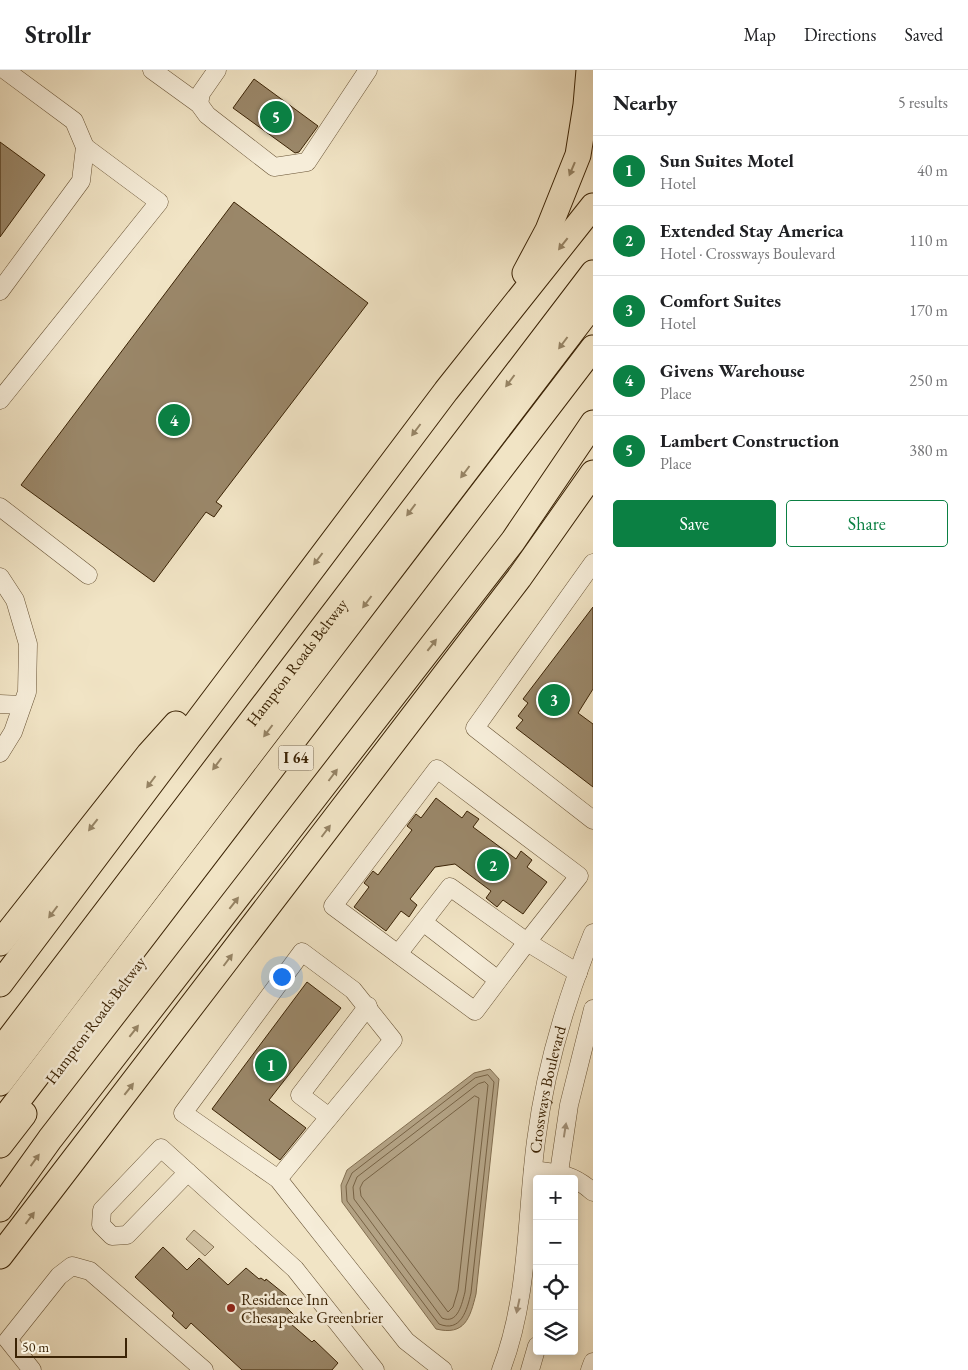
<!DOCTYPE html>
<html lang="en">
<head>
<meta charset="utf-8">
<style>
  :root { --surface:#fff; --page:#f6f6f6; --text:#202124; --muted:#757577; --line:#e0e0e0; --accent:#0b8043 }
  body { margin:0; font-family:"EB Garamond",serif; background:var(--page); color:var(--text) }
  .controls { position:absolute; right:15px; bottom:15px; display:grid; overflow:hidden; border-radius:5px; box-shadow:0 2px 8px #0003 }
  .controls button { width:45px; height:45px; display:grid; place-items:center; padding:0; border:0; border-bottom:1px solid var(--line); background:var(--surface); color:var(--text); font:25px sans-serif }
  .scale { position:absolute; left:15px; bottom:12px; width:112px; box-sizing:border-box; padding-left:5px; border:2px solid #3b2305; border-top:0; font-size:14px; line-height:18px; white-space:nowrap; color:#3b2305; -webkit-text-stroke:4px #f6edd9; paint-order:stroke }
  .you { position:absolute; left:281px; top:906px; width:18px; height:18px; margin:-12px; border:4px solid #fff; border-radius:50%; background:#1a73e8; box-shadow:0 0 0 8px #1a73e833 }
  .badge { display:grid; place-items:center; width:32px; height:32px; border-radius:50%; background:var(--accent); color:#fff; font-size:16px; font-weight:700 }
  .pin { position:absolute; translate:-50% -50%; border:2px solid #fff; box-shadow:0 1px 5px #0006 }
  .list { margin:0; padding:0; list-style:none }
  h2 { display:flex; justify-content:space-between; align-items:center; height:65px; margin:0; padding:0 20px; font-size:21px }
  h2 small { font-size:16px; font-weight:400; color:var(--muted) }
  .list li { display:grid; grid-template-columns:32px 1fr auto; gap:15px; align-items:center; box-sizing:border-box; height:70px; padding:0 20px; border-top:1px solid var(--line) }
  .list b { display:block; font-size:19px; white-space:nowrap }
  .list p { margin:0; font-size:16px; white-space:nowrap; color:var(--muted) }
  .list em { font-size:16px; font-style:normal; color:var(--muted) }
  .actions { display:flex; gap:10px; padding:15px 20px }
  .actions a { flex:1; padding:11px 0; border:1px solid var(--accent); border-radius:5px; text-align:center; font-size:18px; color:var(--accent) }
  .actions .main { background:var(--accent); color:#fff }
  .icon { flex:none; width:28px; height:28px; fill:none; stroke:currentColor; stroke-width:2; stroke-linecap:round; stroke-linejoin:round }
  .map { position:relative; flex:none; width:593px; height:1300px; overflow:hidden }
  header { display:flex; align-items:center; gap:30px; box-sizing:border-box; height:70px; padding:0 25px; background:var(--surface); border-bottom:1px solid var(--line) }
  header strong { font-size:24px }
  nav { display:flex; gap:28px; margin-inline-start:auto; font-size:18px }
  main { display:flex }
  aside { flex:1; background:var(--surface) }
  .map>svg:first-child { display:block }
  .green { fill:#d2c3a4; stroke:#867354 }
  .water { fill:#b3a284; stroke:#836f51 }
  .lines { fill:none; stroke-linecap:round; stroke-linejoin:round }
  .shore { stroke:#776244; stroke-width:1 }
  .building { fill:#9a8769; stroke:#3b2305 }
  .minor-casing { stroke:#685335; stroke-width:19 }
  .highway-casing { stroke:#3b2305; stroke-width:27 }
  .minor { stroke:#f6edd9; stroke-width:18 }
  .highway { stroke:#f1e4c5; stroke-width:25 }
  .oneway { fill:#968465 }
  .oneway2 { fill:#a2927a }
  .poi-dot { fill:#8f2418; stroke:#f6edd9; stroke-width:2 }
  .labels { text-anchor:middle; stroke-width:5; stroke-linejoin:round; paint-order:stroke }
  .shield { fill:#f6edd9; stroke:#736045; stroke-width:1 }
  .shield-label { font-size:15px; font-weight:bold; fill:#3b2305 }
  .street-label { font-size:16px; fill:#3b2305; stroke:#f6edd9 }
  .poi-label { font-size:16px; fill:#3b2305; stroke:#f6edd9; text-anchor:start }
</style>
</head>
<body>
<header>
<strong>Strollr</strong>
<nav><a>Map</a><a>Directions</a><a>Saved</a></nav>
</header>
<main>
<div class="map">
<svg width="593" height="1300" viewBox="0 0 593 1300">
  <rect width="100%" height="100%" fill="#f1e4c5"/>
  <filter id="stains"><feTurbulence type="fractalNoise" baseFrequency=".004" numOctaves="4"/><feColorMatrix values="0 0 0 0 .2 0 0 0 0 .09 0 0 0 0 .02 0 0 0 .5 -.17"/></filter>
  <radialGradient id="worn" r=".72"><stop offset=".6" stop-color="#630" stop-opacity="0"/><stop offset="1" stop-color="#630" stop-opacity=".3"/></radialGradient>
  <polygon class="green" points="194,1160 214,1177 205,1186 186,1169"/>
  <path class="water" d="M490 999 499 1009 476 1224C470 1248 465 1266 436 1259L342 1132 341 1115 347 1100 474 1003Z"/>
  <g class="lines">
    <g class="shore">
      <path d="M488 1005 494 1012 471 1223C467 1240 461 1263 439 1254L347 1131 346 1116 352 1103 475 1008Z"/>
      <path d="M485 1012 488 1015 465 1222C462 1233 458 1255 442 1248L354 1129 353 1117 357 1107 478 1014Z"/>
      <polygon points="475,1026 479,1028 458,1220 453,1237 448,1242 361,1126 360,1118 363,1112"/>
    </g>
  </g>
  <g class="building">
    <polygon points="254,9 318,56 299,82 295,83 233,38"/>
    <polygon points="0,72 45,105 0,167"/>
    <polygon points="234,132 368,233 216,432 222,436 214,447 206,442 154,512 21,415"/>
    <polygon points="593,537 593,619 578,643 593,654 593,717 516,658 523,650 518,646 528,633 523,629"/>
    <polygon points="436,728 462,748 467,741 479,749 473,757 516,789 521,781 532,790 527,797 547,812 523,844 503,830 497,837 486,828 491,821 455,794 435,797 410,829 417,835 409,847 401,841 386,861 354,837 369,817 364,813 373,801 378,805 412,760 407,756 416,744 421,748"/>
    <polygon points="307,912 341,938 269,1030 306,1058 280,1090 212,1039"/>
    <polygon points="163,1177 187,1200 199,1188 228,1215 246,1198 259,1209 261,1208 265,1211 266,1209 287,1226 281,1232 297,1248 291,1254 312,1272 314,1270 338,1293 332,1300 242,1300 191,1253 186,1259 172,1246 174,1243 135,1207"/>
  </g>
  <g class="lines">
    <g class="minor-casing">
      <g id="minor">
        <polyline points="152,0 199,34 207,45 274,97 307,92 368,0"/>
        <polyline points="199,34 201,23 217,0"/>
        <polyline points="0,221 81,111 85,77 74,51 5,0"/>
        <polyline points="0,330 159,132 85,77"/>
        <polyline points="0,437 88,505"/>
        <polyline points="593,493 475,658 593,750"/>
        <polyline points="0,507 15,530 28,574 27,622 13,662 0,683"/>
        <polyline points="0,634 22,635"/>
        <polygon points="437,699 579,806 527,872 475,941 333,836"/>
        <polyline points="423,852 498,910"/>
        <polyline points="398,884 450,817 527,872 578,903"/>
        <polyline points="329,1047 300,1025 368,936"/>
        <path d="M533 1100C559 1103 573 1104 593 1122"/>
        <polyline points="188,1102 127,1165 112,1166 101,1155 102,1140 161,1078 295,1199 375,1300"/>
        <polyline points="278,1109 393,970 353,920 302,882 183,1043 278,1109 406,1271 443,1300"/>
        <polyline points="558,1109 569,1035 593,939"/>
        <polyline points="32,1300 8,1270 59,1206 72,1196 90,1201 204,1300"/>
        <path id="s1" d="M501 1300C529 1228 526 1147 536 1071 545 1000 566 929 593 863"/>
        <polyline points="530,1300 537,1276"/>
        <polyline points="590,1300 593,1292"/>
      </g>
    </g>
    <g class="highway-casing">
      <g id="highway">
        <polyline points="525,203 548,160 578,85 586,35 589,0"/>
        <polyline points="0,873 149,684 176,654"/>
        <polyline points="0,914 446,321 593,136"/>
        <path id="s2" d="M0 981 593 203"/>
        <polyline points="0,1013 593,234"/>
        <polyline points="0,1054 593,278"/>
        <polyline points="0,1075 24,1044"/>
        <polyline points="0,1139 50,1069 513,471 593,353"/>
        <polyline points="0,1186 519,508 593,403"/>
      </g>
    </g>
    <use href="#minor" class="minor"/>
    <use href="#highway" class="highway"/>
  </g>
  <defs><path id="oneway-solid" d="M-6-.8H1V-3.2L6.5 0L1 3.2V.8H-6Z" transform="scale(1.25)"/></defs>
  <g class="oneway">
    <use href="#oneway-solid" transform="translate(572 99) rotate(113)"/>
    <use href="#oneway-solid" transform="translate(563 174) rotate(128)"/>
    <use href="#oneway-solid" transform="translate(563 273) rotate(127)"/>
    <use href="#oneway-solid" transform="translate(510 311) rotate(127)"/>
    <use href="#oneway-solid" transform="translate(416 360) rotate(127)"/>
    <use href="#oneway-solid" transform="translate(465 402) rotate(127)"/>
    <use href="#oneway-solid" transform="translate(411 440) rotate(127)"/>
    <use href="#oneway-solid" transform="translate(318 489) rotate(127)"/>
    <use href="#oneway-solid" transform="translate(367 532) rotate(127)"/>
    <use href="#oneway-solid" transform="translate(432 575) rotate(-52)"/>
    <use href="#oneway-solid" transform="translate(268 661) rotate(127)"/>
    <use href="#oneway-solid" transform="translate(217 694) rotate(127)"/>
    <use href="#oneway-solid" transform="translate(333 705) rotate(-53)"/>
    <use href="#oneway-solid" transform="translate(151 712) rotate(127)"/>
    <use href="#oneway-solid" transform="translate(93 755) rotate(128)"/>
    <use href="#oneway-solid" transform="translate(326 761) rotate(-53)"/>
    <use href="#oneway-solid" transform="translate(234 833) rotate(-52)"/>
    <use href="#oneway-solid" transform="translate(53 842) rotate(127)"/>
    <use href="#oneway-solid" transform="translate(228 890) rotate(-53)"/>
    <use href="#oneway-solid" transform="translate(134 961) rotate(-52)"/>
    <use href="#oneway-solid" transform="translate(129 1019) rotate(-52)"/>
    <use href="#oneway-solid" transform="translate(35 1090) rotate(-54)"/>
    <use href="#oneway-solid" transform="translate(30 1148) rotate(-53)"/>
  </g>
  <g class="oneway2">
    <use href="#oneway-solid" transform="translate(565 1060) rotate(-81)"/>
    <use href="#oneway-solid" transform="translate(518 1236) rotate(102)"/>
  </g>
  <circle class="poi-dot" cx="231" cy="1238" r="5"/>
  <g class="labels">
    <rect class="shield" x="278.5" y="675.5" width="35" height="25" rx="4"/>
    <g class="shield-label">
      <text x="296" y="693">I 64</text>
    </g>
    <g class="street-label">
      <text dy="6" stroke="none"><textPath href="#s2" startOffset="489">Hampton Roads Beltway</textPath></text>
      <text transform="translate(95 950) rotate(-53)" y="6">Hampton Roads Beltway</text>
      <text dy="6" stroke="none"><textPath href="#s1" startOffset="285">Crossways Boulevard</textPath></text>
    </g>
    <g class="poi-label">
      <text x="241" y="1235">Residence Inn<tspan x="241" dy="18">Chesapeake Greenbrier</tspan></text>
    </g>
  </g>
  <rect width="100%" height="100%" filter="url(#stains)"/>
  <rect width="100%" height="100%" fill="url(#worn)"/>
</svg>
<div class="controls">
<button>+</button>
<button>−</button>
<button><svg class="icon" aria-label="locate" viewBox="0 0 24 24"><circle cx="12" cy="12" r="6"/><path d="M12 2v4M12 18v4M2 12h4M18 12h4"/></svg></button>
<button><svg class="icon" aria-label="layers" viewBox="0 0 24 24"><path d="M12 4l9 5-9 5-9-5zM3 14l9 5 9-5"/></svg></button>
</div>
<div class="scale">50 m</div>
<div class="you"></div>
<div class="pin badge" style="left:271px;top:995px">1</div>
<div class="pin badge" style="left:493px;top:795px">2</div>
<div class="pin badge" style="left:554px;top:630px">3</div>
<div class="pin badge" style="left:174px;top:350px">4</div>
<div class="pin badge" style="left:276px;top:47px">5</div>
</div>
<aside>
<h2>Nearby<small>5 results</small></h2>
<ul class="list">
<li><span class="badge">1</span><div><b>Sun Suites Motel</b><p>Hotel</p></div><em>40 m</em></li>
<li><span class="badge">2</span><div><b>Extended Stay America</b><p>Hotel · Crossways Boulevard</p></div><em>110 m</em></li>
<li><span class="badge">3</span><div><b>Comfort Suites</b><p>Hotel</p></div><em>170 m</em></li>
<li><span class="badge">4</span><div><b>Givens Warehouse</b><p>Place</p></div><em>250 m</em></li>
<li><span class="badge">5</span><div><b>Lambert Construction</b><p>Place</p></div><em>380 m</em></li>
</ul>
<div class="actions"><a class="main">Save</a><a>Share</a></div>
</aside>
</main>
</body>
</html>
